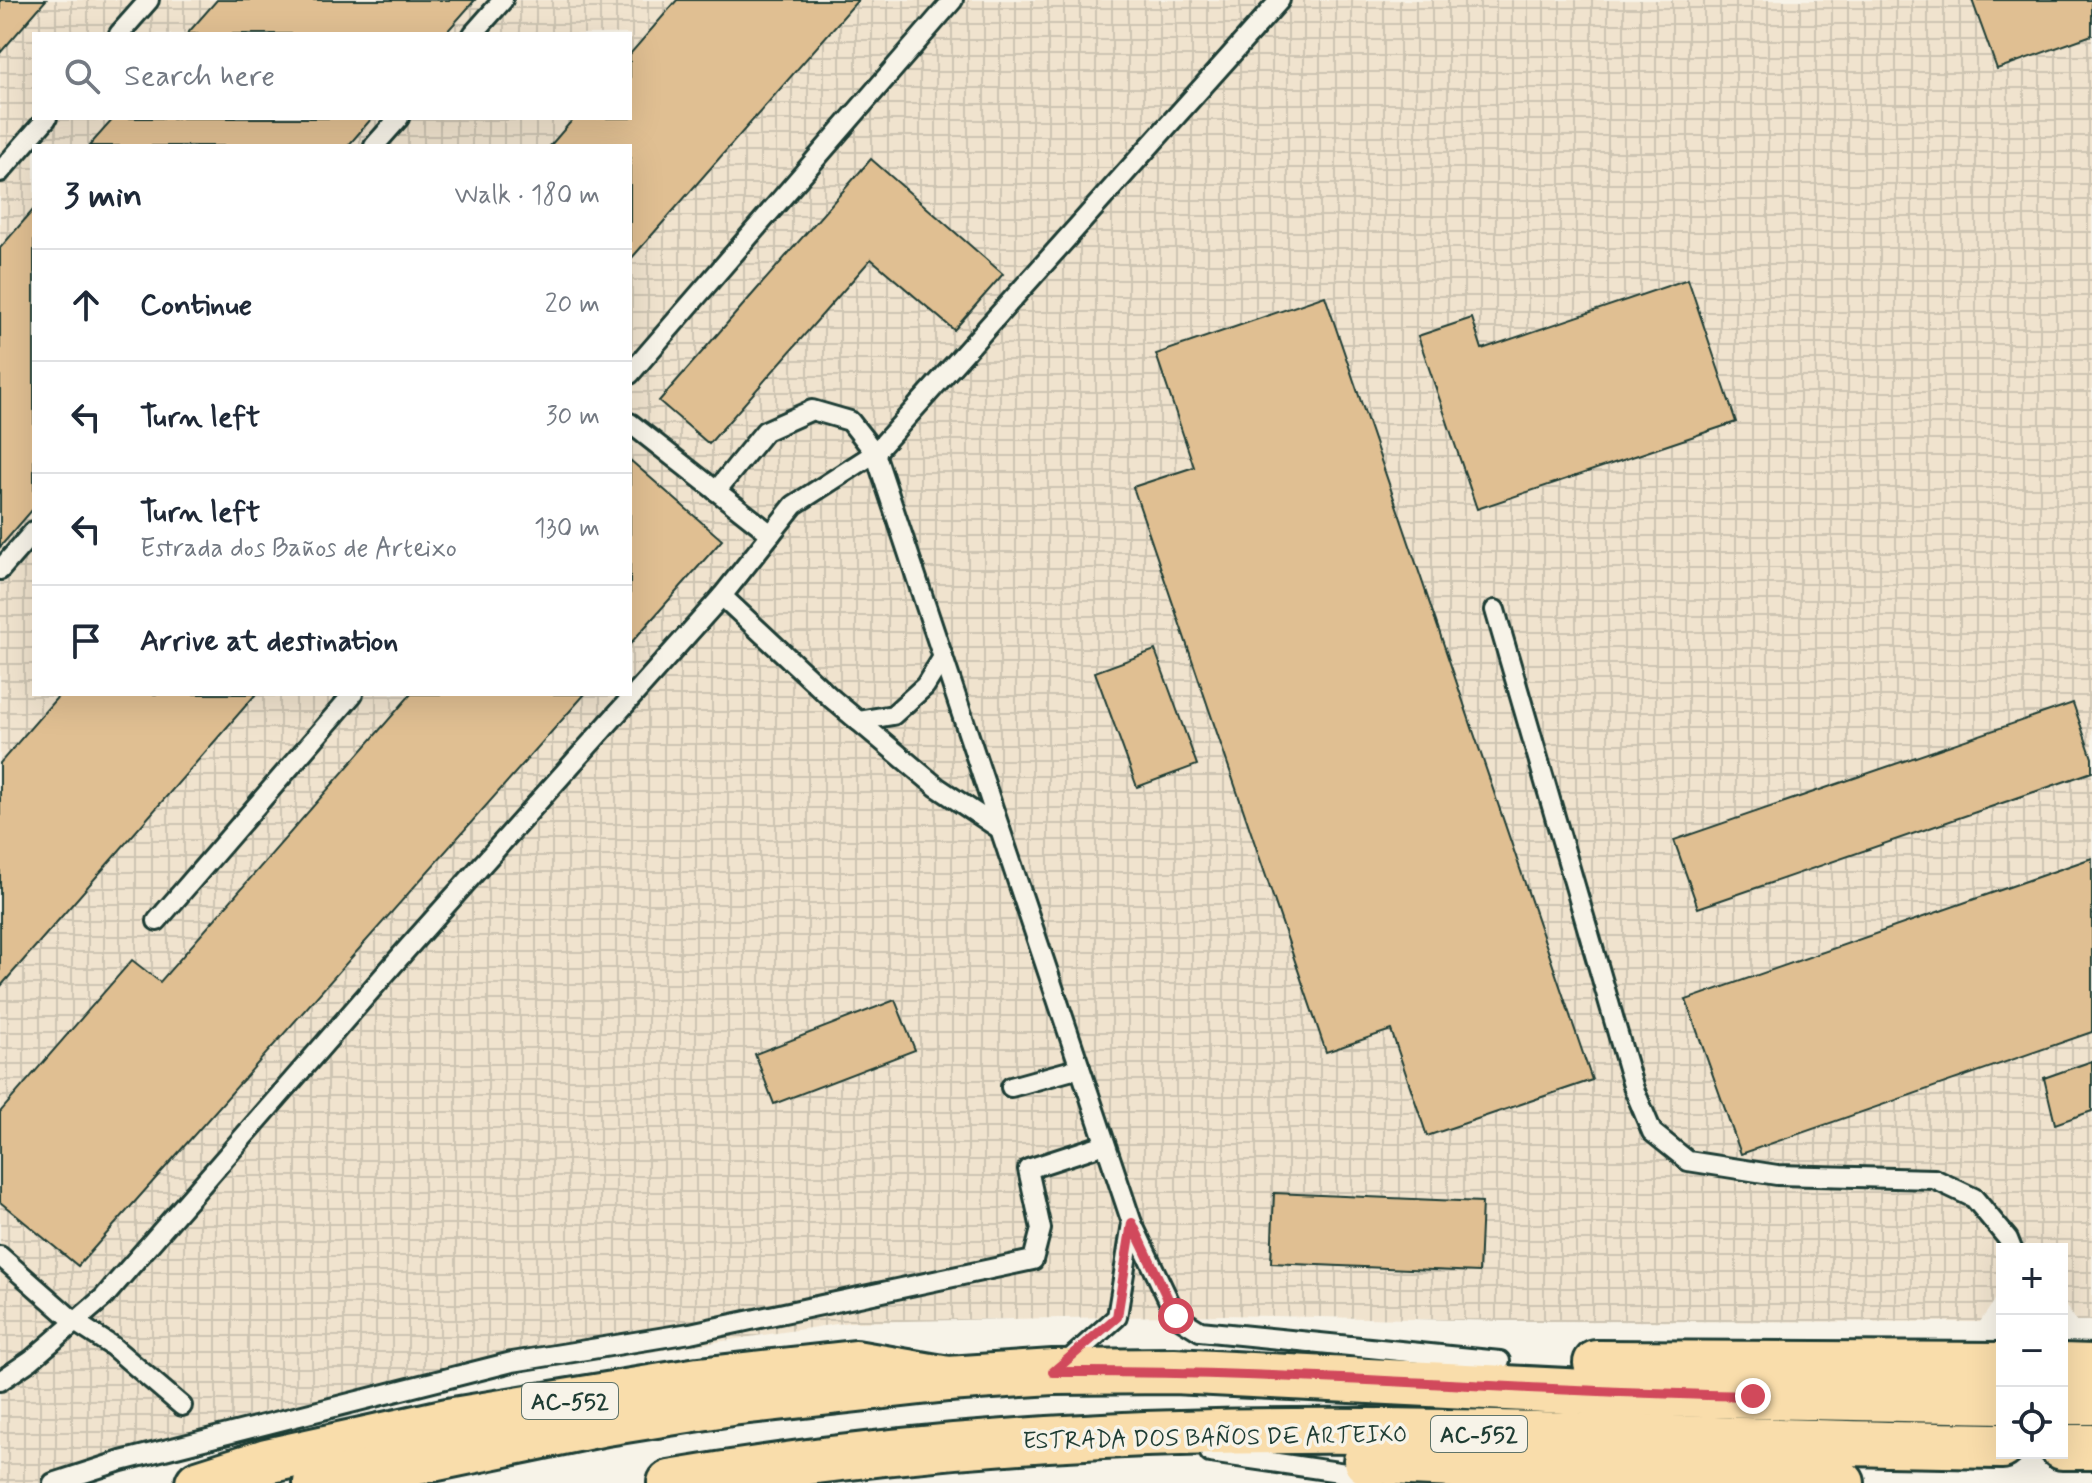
<!DOCTYPE html>
<html lang="en">
<head>
<meta charset="utf-8">
<style>
  :root { --surface:#fff; --page:#f2f2f3; --text:#1f2937; --muted:#747a83; --line:#e0e1e3 }
  body { margin:0; font-family:Mynerve,sans-serif; background:var(--page); color:var(--text) }
  .controls { position:absolute; right:24px; bottom:24px; display:grid; overflow:hidden; border-radius:0px; box-shadow:0 8px 32px #0002 }
  .controls button { width:72px; height:72px; display:grid; place-items:center; padding:0; border:0; border-bottom:2px solid var(--line); background:var(--surface); color:var(--text); font:40px sans-serif }
  .stop { position:absolute; width:24px; height:24px; margin:-18px; border:6px solid #d1495b; border-radius:50%; background:#fff }
  .stop.end { background:#d1495b; border-color:#fff; box-shadow:0 2px 8px #0008 }
  .list { margin:0; padding:0; list-style:none }
  h2 { display:flex; justify-content:space-between; align-items:center; height:104px; margin:0; padding:0 32px; font-size:34px }
  h2 small { font-size:26px; font-weight:400; color:var(--muted) }
  .list li { display:grid; grid-template-columns:52px 1fr auto; gap:24px; align-items:center; box-sizing:border-box; height:112px; padding:0 32px; border-top:2px solid var(--line) }
  .list b { display:block; font-size:30px; white-space:nowrap }
  .list p { margin:0; font-size:26px; white-space:nowrap; color:var(--muted) }
  .list em { font-size:26px; font-style:normal; color:var(--muted) }
  .icon { flex:none; width:44px; height:44px; fill:none; stroke:currentColor; stroke-width:2; stroke-linecap:round; stroke-linejoin:round }
  .map { position:relative; flex:none; width:2092px; height:1483px; overflow:hidden }
  .search { position:absolute; background:var(--surface); box-shadow:0 8px 32px #0002; left:32px; top:32px; width:600px; height:88px; display:flex; align-items:center; gap:20px; box-sizing:border-box; padding:0 28px; border-radius:0px; color:var(--muted); font-size:30px }
  .panel { position:absolute; background:var(--surface); box-shadow:0 8px 32px #0002; left:32px; top:144px; width:600px; height:552px; border-radius:0px }
  .map>svg:first-child { display:block }
  .industrial { fill:url(#industrial-grid); fill-rule:evenodd }
  .building { fill:#e0bf92; stroke:#1f3d34; stroke-width:2 }
  .lines { fill:none; stroke-linecap:round; stroke-linejoin:round }
  .lane-casing { stroke:#1f3d34; stroke-width:24 }
  .primary-casing { stroke:#1f3d34; stroke-width:50 }
  .highway-casing { stroke:#1f3d34; stroke-width:50 }
  .lane { stroke:#f7f3e8; stroke-width:18 }
  .primary { stroke:#f9ddab; stroke-width:44 }
  .highway { stroke:#f9ddab; stroke-width:44 }
  .route { stroke:#d1495b; stroke-width:10 }
  .labels { text-anchor:middle; stroke-width:7; stroke-linejoin:round; paint-order:stroke }
  .shield { fill:#f7f3e8; stroke:#60746a; stroke-width:2 }
  .shield-label { font-size:22px; font-weight:bold; fill:#1f3d34 }
  .street-label { font-size:24px; fill:#1f3d34; stroke:#f7f3e8 }
</style>
</head>
<body>
<div class="map">
<svg width="2092" height="1483" viewBox="0 0 2092 1483">
  <defs>
    <pattern id="industrial-grid" width="8" height="8" patternUnits="userSpaceOnUse" patternTransform="scale(2)"><rect width="8" height="8" fill="#f0e3ce"/><path d="M0 4h8M4 0v8" fill="none" stroke="#cdc4b2"/></pattern>
  </defs>
  <rect width="100%" height="100%" fill="#f7f3e8"/>
  <filter id="ink" filterUnits="userSpaceOnUse"><feTurbulence type="fractalNoise" baseFrequency=".0125" numOctaves="2"/><feDisplacementMap in="SourceGraphic" scale="16" xChannelSelector="R" yChannelSelector="G"/><feConvolveMatrix kernelMatrix="1 2 1 2 8 2 1 2 1" color-interpolation-filters="sRGB"/></filter>
  <g filter="url(#ink)">
    <path class="industrial" d="M0 0H2092V1321H2076L2062 1301V1249H2002V1290L1980 1322 1503 1321 1225 1315 850 1322 491 1376 84 1483H0ZM34 34H630V118H34ZM34 146H630V694H34Z"/>
    <g class="building">
      <polygon points="0,0 46,0 0,53"/>
      <polygon points="217,0 475,0 445,34 187,34"/>
      <polygon points="677,0 858,0 630,260 630,146 550,146 574,118 630,118 630,54"/>
      <polygon points="1972,0 2092,0 2092,35 1997,69"/>
      <polygon points="114,118 372,118 348,146 89,146"/>
      <polygon points="871,159 1003,274 954,330 871,259 709,444 659,401"/>
      <polygon points="34,209 34,508 0,547 0,248"/>
      <polygon points="1688,279 1736,422 1477,509 1418,336 1472,318 1482,349"/>
      <polygon points="1325,296 1592,1080 1427,1136 1391,1030 1326,1052 1133,487 1194,467 1156,354"/>
      <polygon points="630,460 722,540 630,644"/>
      <polygon points="1155,650 1197,765 1137,787 1095,672"/>
      <polygon points="60,694 256,694 0,987 0,763"/>
      <polygon points="411,694 585,694 78,1266 0,1202 0,1112 132,960 160,982"/>
      <polygon points="2073,703 2092,758 2092,772 1698,908 1674,840"/>
      <polygon points="2092,858 2092,1032 1741,1154 1686,1000"/>
      <polygon points="895,1000 915,1050 774,1104 755,1054"/>
      <polygon points="2092,1061 2092,1111 2055,1124 2044,1078"/>
      <polygon points="1274,1193 1482,1202 1479,1272 1271,1263"/>
    </g>
    <g class="lines">
      <g class="lane-casing">
        <g id="lane">
          <polyline points="119,34 149,0"/>
          <polyline points="473,34 503,0"/>
          <polyline points="374,146 399,118"/>
          <polyline points="0,172 47,118"/>
          <polyline points="630,374 953,0"/>
          <polyline points="630,423 771,534"/>
          <polyline points="716,491 765,431 812,410 850,421 875,453 1000,829 937,787 831,698 722,596"/>
          <polyline points="0,570 34,531"/>
          <polyline points="1495,610 1634,1089 1652,1132 1688,1161 1777,1175 1934,1179 1974,1198 2008,1239 2012,1249"/>
          <polyline points="858,721 893,715 925,686 943,657"/>
          <polyline points="1000,829 1132,1223 1176,1316 1200,1331 1500,1361"/>
          <polyline points="157,921 353,694"/>
          <polyline points="1011,1087 1080,1068"/>
          <polyline points="0,1256 75,1322 112,1346 182,1406"/>
          <polyline points="1062,1366 1117,1317 1132,1223"/>
          <polyline points="0,1381 31,1360 104,1297 406,950 722,596 794,505 875,453 1280,0"/>
          <polyline points="1210,1453 1373,1477"/>
          <polyline points="53,1483 121,1461 512,1362 690,1333 1033,1260 1041,1229 1028,1169 1105,1144"/>
        </g>
      </g>
      <g class="primary-casing">
        <g id="primary">
          <polyline points="1596,1363 2002,1365"/>
          <polyline points="2062,1366 2092,1367"/>
          <polyline points="2062,1402 2092,1402"/>
          <polyline points="2062,1447 2092,1447"/>
          <polyline points="1366,1461 1842,1483"/>
          <polyline points="198,1483 267,1461 448,1421 699,1380 855,1363 948,1379 1053,1372 1174,1371 1605,1393 2002,1401"/>
          <path d="M670 1483C813 1458 958 1443 1103 1436 1402 1421 1703 1443 2002 1446"/>
        </g>
      </g>
      <g class="highway-casing">
        <polyline id="highway" points="316,1483 606,1423 731,1403 948,1379"/>
      </g>
      <use href="#lane" class="lane"/>
      <use href="#primary" class="primary"/>
      <use href="#highway" class="highway"/>
    </g>
  </g>
  <g class="lines" filter="url(#ink)">
    <path class="route" d="M1176 1316 1132 1223 1117 1317 1053 1372C1287 1370 1520 1392 1753 1396"/>
  </g>
  <g class="labels">
    <g class="shield">
      <rect x="522" y="1383" width="96" height="36" rx="6"/>
      <rect x="1431" y="1416" width="96" height="36" rx="6"/>
    </g>
    <g class="shield-label">
      <text x="570" y="1409">AC-552</text>
      <text x="1479" y="1442">AC-552</text>
    </g>
    <g class="street-label">
      <text transform="translate(1215 1437) rotate(-1)" y="8">ESTRADA DOS BAÑOS DE ARTEIXO</text>
    </g>
  </g>
</svg>
<div class="controls">
<button>+</button>
<button>−</button>
<button><svg class="icon" aria-label="locate" viewBox="0 0 24 24"><circle cx="12" cy="12" r="6"/><path d="M12 2v4M12 18v4M2 12h4M18 12h4"/></svg></button>
</div>
<div class="stop" style="left:1176px;top:1316px"></div>
<div class="stop end" style="left:1753px;top:1396px"></div>
<div class="search"><svg class="icon" aria-label="search" viewBox="0 0 24 24"><circle cx="10" cy="10" r="6"/><path d="M15 15l6 6"/></svg>Search here</div>
<section class="panel">
<h2>3 min<small>Walk · 180 m</small></h2>
<ul class="list">
<li><svg class="icon" aria-label="ahead" viewBox="0 0 24 24"><path d="M12 20V5M6 11l6-6 6 6"/></svg><div><b>Continue</b></div><em>20 m</em></li>
<li><svg class="icon" aria-label="left" viewBox="0 0 24 24"><path d="M17 20v-9H6M10 6l-5 5 5 5"/></svg><div><b>Turn left</b></div><em>30 m</em></li>
<li><svg class="icon" aria-label="left" viewBox="0 0 24 24"><path d="M17 20v-9H6M10 6l-5 5 5 5"/></svg><div><b>Turn left</b><p>Estrada dos Baños de Arteixo</p></div><em>130 m</em></li>
<li><svg class="icon" aria-label="arrive" viewBox="0 0 24 24"><path d="M6 21V4h12l-3 4 3 4H6"/></svg><div><b>Arrive at destination</b></div></li>
</ul>
</section>
</div>
</body>
</html>
